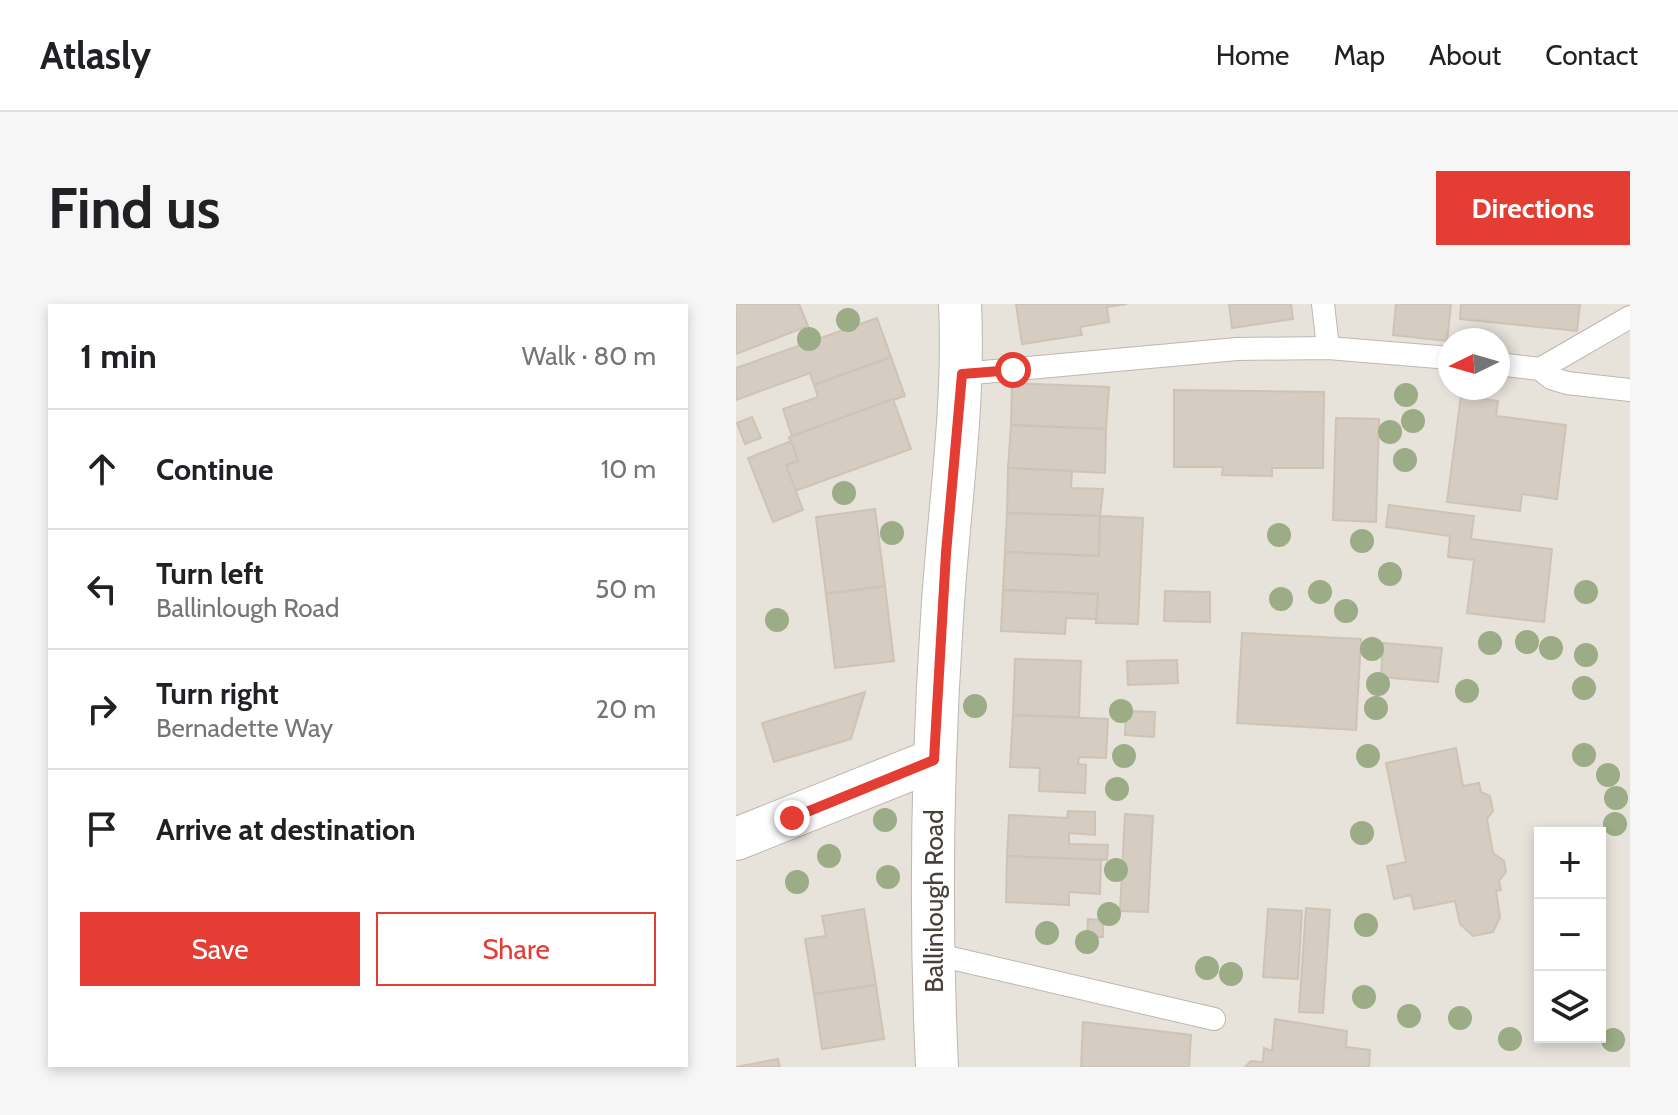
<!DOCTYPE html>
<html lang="en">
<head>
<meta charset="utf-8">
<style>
  :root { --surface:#fff; --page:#f6f6f6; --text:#202124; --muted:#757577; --line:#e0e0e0; --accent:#e43d33 }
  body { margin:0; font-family:Cabin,sans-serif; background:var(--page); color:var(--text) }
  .controls { position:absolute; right:24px; bottom:24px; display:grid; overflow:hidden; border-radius:0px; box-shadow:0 4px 12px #0003 }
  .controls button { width:72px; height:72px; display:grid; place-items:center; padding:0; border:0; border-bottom:2px solid var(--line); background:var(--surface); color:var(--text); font:40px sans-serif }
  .compass { position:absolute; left:702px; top:24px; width:72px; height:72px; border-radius:50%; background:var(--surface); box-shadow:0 4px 12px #0003; rotate:265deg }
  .stop { position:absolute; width:24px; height:24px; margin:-18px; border:6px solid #e43d33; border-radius:50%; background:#fff }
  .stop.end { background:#e43d33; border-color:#fff; box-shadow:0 2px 8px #0008 }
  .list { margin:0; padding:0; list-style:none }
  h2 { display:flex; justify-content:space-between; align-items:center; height:104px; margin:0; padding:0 32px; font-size:34px }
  h2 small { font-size:26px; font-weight:400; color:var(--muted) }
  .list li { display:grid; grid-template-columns:52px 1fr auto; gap:24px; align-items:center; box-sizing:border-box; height:120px; padding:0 32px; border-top:2px solid var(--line) }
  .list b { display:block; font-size:30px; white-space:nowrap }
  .list p { margin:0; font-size:26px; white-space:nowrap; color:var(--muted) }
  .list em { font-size:26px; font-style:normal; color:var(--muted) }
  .actions { display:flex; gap:16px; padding:24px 32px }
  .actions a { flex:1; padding:18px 0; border:2px solid var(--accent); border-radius:0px; text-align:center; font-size:28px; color:var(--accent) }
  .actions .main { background:var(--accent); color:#fff }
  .icon { flex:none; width:44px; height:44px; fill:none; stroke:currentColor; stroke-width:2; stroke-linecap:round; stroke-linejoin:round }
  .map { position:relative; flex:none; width:894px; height:763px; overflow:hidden; border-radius:0px }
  header { display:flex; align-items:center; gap:48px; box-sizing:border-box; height:112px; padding:0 40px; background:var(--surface); border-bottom:2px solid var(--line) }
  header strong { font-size:38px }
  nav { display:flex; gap:44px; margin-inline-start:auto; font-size:28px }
  .intro { display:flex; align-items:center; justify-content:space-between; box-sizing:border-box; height:192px; padding:0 48px }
  h1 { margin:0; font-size:56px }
  .button { padding:20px 36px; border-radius:0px; background:var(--accent); color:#fff; font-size:28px; font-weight:700 }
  main { display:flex; gap:48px; padding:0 48px }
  aside { flex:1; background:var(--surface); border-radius:0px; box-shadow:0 4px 12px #0003 }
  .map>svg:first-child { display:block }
  .residential { fill:#e7e2da; fill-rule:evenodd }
  .building { fill:#d5ccc2; stroke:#cfc3b6; stroke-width:2 }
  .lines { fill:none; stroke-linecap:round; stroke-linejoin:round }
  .service-casing { stroke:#bfb7af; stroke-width:24 }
  .minor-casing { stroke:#bfb7af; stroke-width:44 }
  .service { stroke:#fff; stroke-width:22 }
  .minor { stroke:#fff; stroke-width:42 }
  .tree { fill:#9bac86 }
  .route { stroke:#e43d33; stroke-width:10 }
  .labels { text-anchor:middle; stroke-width:8; stroke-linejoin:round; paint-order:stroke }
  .street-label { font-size:26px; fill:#48413a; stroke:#fff }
</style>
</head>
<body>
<header>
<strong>Atlasly</strong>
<nav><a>Home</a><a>Map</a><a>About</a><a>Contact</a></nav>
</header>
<div class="intro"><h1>Find us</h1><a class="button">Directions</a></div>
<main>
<aside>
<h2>1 min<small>Walk · 80 m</small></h2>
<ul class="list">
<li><svg class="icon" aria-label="ahead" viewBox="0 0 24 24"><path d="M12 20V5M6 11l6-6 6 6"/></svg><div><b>Continue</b></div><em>10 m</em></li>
<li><svg class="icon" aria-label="left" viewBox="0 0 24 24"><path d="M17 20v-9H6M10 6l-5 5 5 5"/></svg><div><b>Turn left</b><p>Ballinlough Road</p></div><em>50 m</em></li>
<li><svg class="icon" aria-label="right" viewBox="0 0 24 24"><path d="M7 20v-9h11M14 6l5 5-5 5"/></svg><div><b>Turn right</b><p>Bernadette Way</p></div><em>20 m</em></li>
<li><svg class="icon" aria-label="arrive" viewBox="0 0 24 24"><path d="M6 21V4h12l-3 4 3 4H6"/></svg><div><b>Arrive at destination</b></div></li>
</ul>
<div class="actions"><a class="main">Save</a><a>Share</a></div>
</aside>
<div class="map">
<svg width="894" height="763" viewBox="0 0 894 763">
  <rect width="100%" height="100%" fill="#f4f1ec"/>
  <path class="residential" d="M0 0H894V763H0ZM714 36H762V84H714ZM804 529H864V733H804Z"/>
  <g class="building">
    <polygon points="0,0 63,0 72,22 0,50"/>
    <polygon points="280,0 391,0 371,3 373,18 344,23 346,31 286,40"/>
    <polygon points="493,0 555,0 557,15 496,24"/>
    <polygon points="660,0 715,0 711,37 657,31"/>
    <polygon points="725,0 844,0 841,27 724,15"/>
    <polygon points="141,14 155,53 78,81 74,69 0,96 0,64"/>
    <polygon points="155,53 169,92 56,132 47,105 82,93 78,81"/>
    <polygon points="276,79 373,83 370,125 275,121"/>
    <polygon points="438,86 588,88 587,164 536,164 536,172 486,171 487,163 438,163"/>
    <polygon points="725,92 762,97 760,112 830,121 821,195 786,190 784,207 711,198"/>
    <polygon points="157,95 175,145 59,187 50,161 62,157 53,133"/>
    <polygon points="16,113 25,134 9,140 1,119"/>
    <polygon points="600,114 643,115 640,218 597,216"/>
    <polygon points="275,121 370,125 369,169 272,164"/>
    <polygon points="55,137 62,157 50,161 67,206 37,218 12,154"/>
    <polygon points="272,164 336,167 335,184 367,185 364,212 271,209"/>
    <polygon points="653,201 738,212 735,235 816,245 808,318 731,309 738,256 712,253 714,232 650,223"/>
    <polygon points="139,205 149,282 90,290 80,213"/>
    <polygon points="271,209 364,212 363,252 269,248"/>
    <polygon points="364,212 407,214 402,320 360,319 362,290 267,286 269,248 363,252"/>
    <polygon points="149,282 158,357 99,364 90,290"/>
    <polygon points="267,286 362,290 360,315 330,314 329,330 265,327"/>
    <polygon points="429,287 474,288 474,318 428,317"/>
    <polygon points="506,329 625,335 620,426 501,419"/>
    <polygon points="647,339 706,344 702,378 645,373"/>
    <polygon points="279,355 345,357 343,413 277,411"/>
    <polygon points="441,356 442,379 392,381 391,357"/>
    <polygon points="129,388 115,435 38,458 26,419"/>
    <polygon points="390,407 419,408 418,433 389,431"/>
    <polygon points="277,411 372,415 370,454 343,453 342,460 350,461 349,489 303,487 304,464 274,463"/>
    <polygon points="720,444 727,482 743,479 745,488 754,492 757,507 751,515 757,549 768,557 770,568 763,577 765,586 760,587 764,613 757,628 737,632 724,620 719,597 678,605 675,591 658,595 651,562 670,558 650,459"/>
    <polygon points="332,507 359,508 359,531 333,529 333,540 372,541 371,556 271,552 273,511 331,514"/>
    <polygon points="389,510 417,512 412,608 384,607"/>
    <polygon points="271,552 365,556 364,590 333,588 333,601 270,598"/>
    <polygon points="570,604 594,606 587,709 563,708"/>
    <polygon points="128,605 140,681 78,690 69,635 90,632 86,612"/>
    <polygon points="532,605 566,607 562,675 527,673"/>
    <polygon points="352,615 367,616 367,633 351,633"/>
    <polygon points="140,681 148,735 86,745 78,690"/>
    <polygon points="539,715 611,727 610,743 634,746 633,763 509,763 515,757 527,758 528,744 536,747"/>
    <polygon points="347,718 455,731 453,763 345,763"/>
    <polygon points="42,755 44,763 0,763"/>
  </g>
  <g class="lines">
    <g class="service-casing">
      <g id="service">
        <polyline points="587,0 592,44"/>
        <polyline points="762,60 804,65 815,74 831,79 894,86"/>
        <polyline points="804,65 894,13"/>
        <polyline points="226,70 501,45 592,44 714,54"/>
        <polyline points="198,650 478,715"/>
      </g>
    </g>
    <g class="minor-casing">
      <g id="minor">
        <polyline points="0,535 198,456"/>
        <path d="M201 763C194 614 196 464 206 314 212 210 229 105 224 0"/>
      </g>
    </g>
    <use href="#service" class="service"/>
    <use href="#minor" class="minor"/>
  </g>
  <g class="tree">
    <circle cx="112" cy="16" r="12"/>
    <circle cx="73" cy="35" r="12"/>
    <circle cx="670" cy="91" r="12"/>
    <circle cx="677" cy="117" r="12"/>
    <circle cx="654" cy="128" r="12"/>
    <circle cx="669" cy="156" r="12"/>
    <circle cx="108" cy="189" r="12"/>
    <circle cx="156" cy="229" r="12"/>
    <circle cx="543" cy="231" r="12"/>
    <circle cx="626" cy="237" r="12"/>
    <circle cx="654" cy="270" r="12"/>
    <circle cx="584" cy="288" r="12"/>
    <circle cx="850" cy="288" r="12"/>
    <circle cx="545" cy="295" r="12"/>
    <circle cx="610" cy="307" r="12"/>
    <circle cx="41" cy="316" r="12"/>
    <circle cx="791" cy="338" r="12"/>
    <circle cx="754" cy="339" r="12"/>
    <circle cx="815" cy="344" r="12"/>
    <circle cx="636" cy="345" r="12"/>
    <circle cx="850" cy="351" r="12"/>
    <circle cx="642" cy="380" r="12"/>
    <circle cx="848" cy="384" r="12"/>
    <circle cx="731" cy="387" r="12"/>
    <circle cx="239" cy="402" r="12"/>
    <circle cx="640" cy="404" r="12"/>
    <circle cx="385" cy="407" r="12"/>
    <circle cx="848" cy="451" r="12"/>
    <circle cx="388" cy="452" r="12"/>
    <circle cx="632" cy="452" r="12"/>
    <circle cx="872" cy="471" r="12"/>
    <circle cx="381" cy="485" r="12"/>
    <circle cx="880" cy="494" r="12"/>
    <circle cx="149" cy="516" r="12"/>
    <circle cx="879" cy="520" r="12"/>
    <circle cx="626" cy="529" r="12"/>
    <circle cx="93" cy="552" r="12"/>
    <circle cx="380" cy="566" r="12"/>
    <circle cx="152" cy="573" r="12"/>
    <circle cx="61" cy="578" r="12"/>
    <circle cx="373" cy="610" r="12"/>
    <circle cx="630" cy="621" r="12"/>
    <circle cx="311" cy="629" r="12"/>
    <circle cx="351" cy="638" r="12"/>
    <circle cx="471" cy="664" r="12"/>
    <circle cx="495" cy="670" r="12"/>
    <circle cx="628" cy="693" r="12"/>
    <circle cx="673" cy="712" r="12"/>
    <circle cx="724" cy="714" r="12"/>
    <circle cx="774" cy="735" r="12"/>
    <circle cx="877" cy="736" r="12"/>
  </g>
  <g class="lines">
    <polyline class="route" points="56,514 198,456 210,249 226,70 277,66"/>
  </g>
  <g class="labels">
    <g class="street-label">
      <text transform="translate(198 597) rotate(-90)" y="9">Ballinlough Road</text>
    </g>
  </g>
</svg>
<div class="controls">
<button>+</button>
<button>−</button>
<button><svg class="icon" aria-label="layers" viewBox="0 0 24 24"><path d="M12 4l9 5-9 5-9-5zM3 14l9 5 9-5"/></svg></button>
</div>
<svg class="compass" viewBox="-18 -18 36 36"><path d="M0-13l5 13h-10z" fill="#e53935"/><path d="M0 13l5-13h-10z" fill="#757577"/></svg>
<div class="stop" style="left:277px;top:66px"></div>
<div class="stop end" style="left:56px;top:514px"></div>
</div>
</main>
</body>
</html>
